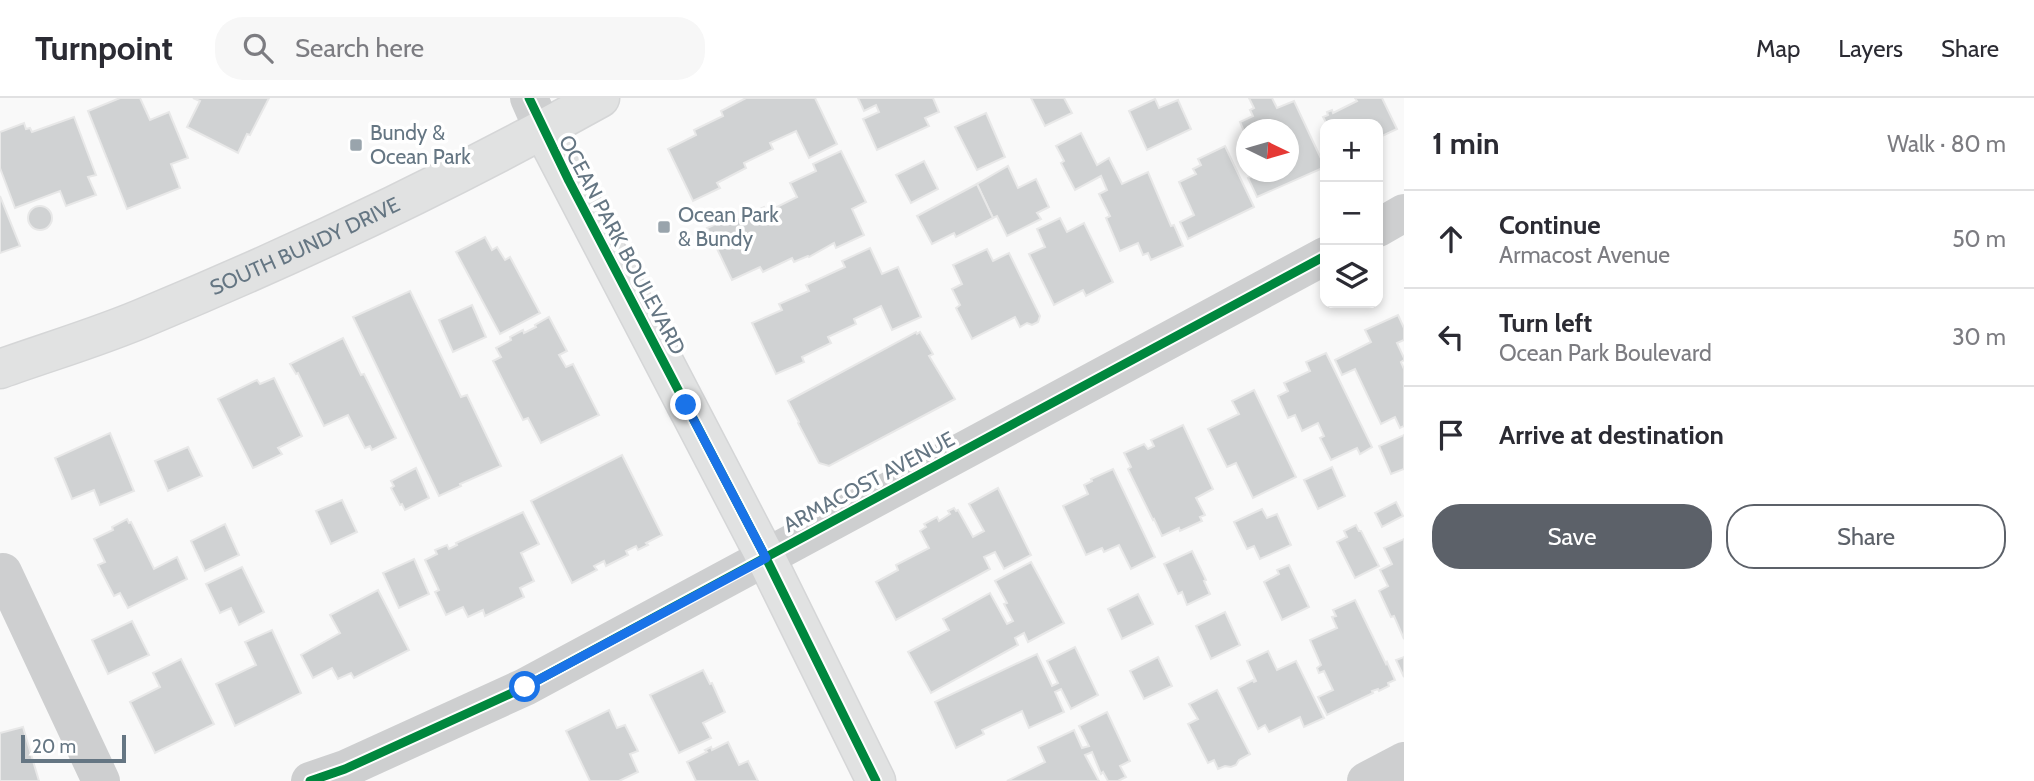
<!DOCTYPE html>
<html lang="en">
<head>
<meta charset="utf-8">
<style>
  :root { --surface:#fff; --page:#f7f7f7; --text:#2b2b33; --muted:#7c7c81; --line:#e1e1e2; --accent:#5c6169 }
  body { margin:0; font-family:Cabin,sans-serif; background:var(--page); color:var(--text) }
  .controls { position:absolute; right:21px; top:21px; display:grid; overflow:hidden; border-radius:14px; box-shadow:0 4px 10px #0003 }
  .controls button { width:63px; height:63px; display:grid; place-items:center; padding:0; border:0; border-bottom:2px solid var(--line); background:var(--surface); color:var(--text); font:35px sans-serif }
  .compass { position:absolute; left:1236px; top:21px; width:63px; height:63px; border-radius:50%; background:var(--surface); box-shadow:0 4px 10px #0003; rotate:95deg }
  .scale { position:absolute; left:21px; bottom:18px; width:105px; box-sizing:border-box; padding-left:7px; border:4px solid #657683; border-top:0; font-size:19px; line-height:24px; white-space:nowrap; color:#657683; -webkit-text-stroke:5px #fff; paint-order:stroke }
  .stop { position:absolute; width:21px; height:21px; margin:-16px; border:5px solid #1a73e8; border-radius:50%; background:#fff }
  .stop.end { background:#1a73e8; border-color:#fff; box-shadow:0 2px 7px #0008 }
  .list { margin:0; padding:0; list-style:none }
  h2 { display:flex; justify-content:space-between; align-items:center; height:91px; margin:0; padding:0 28px; font-size:30px }
  h2 small { font-size:23px; font-weight:400; color:var(--muted) }
  .list li { display:grid; grid-template-columns:46px 1fr auto; gap:21px; align-items:center; box-sizing:border-box; height:98px; padding:0 28px; border-top:2px solid var(--line) }
  .list b { display:block; font-size:26px; white-space:nowrap }
  .list p { margin:0; font-size:23px; white-space:nowrap; color:var(--muted) }
  .list em { font-size:23px; font-style:normal; color:var(--muted) }
  .actions { display:flex; gap:14px; padding:21px 28px }
  .actions a { flex:1; padding:16px 0; border:2px solid var(--accent); border-radius:28px; text-align:center; font-size:24px; color:var(--accent) }
  .actions .main { background:var(--accent); color:#fff }
  .icon { flex:none; width:38px; height:38px; fill:none; stroke:currentColor; stroke-width:2; stroke-linecap:round; stroke-linejoin:round }
  .map { position:relative; flex:none; width:1404px; height:683px; overflow:hidden }
  header { display:flex; align-items:center; gap:42px; box-sizing:border-box; height:98px; padding:0 35px; background:var(--surface); border-bottom:2px solid var(--line) }
  header strong { font-size:33px }
  nav { display:flex; gap:38px; margin-inline-start:auto; font-size:24px }
  .search { width:490px; height:63px; background:var(--page); display:flex; align-items:center; gap:18px; box-sizing:border-box; padding:0 24px; border-radius:28px; color:var(--muted); font-size:26px }
  main { display:flex }
  aside { flex:1; background:var(--surface) }
  .map>svg:first-child { display:block }
  .building { fill:#d0d2d3; stroke:#e8e8e8; stroke-width:2 }
  .lines { fill:none; stroke-linecap:round; stroke-linejoin:round }
  .secondary-casing { stroke:#d5d6d7; stroke-width:41 }
  .minor { stroke:#cecfd0; stroke-width:38 }
  .tertiary { stroke:#cecfd0; stroke-width:38 }
  .secondary { stroke:#e1e2e2; stroke-width:38 }
  .cycleway-casing { stroke:#fff; stroke-width:13 }
  .cycleway { stroke:#00873e; stroke-width:9 }
  .route { stroke:#1a73e8; stroke-width:9 }
  .poi-dot { fill:#99a4ac; stroke:#fff; stroke-width:2.5 }
  .labels { text-anchor:middle; stroke-width:7; stroke-linejoin:round; paint-order:stroke }
  .poi-label { font-size:21px; fill:#657683; stroke:#fff; text-anchor:start }
  .street-label { font-size:21px; fill:#657683; stroke:#fff }
</style>
</head>
<body>
<header>
<strong>Turnpoint</strong>
<div class="search"><svg class="icon" aria-label="search" viewBox="0 0 24 24"><circle cx="10" cy="10" r="6"/><path d="M15 15l6 6"/></svg>Search here</div>
<nav><a>Map</a><a>Layers</a><a>Share</a></nav>
</header>
<main>
<div class="map">
<svg width="1404" height="683" viewBox="0 0 1404 683">
  <rect width="100%" height="100%" fill="#f9f9f9"/>
  <g class="building">
    <polygon points="120,0 140,0 150,22 169,14 188,60 171,66 180,90 127,111 88,13"/>
    <polygon points="193,0 269,0 250,37 247,36 238,55 187,29 200,3"/>
    <polygon points="746,0 815,0 837,46 809,60 796,33 770,45 773,51 744,65 746,70 717,85 720,90 693,103 668,51 696,37 694,32 723,18 721,13"/>
    <polygon points="858,0 933,0 939,14 925,20 929,28 877,52 863,21 879,14 876,7 864,13"/>
    <polygon points="1031,0 1064,0 1072,15 1045,28"/>
    <polygon points="1249,0 1272,0 1277,10 1294,3 1325,69 1257,99 1248,80 1258,75 1258,74 1288,74 1288,32 1246,32 1246,38 1240,24 1253,18 1250,12 1254,10"/>
    <polygon points="1355,0 1382,0 1397,31 1378,40 1378,26 1327,26 1323,19 1328,17 1327,14 1332,12 1333,15 1357,3"/>
    <polygon points="1155,1 1159,10 1178,2 1191,31 1147,52 1129,13"/>
    <polygon points="986,15 1005,59 977,72 955,29"/>
    <polygon points="74,19 96,77 88,79 96,97 66,108 60,93 15,110 0,70 0,34 24,25 26,31 30,30 32,34"/>
    <polygon points="1081,35 1097,67 1109,60 1122,86 1148,74 1171,128 1174,127 1183,148 1151,162 1148,155 1143,157 1138,145 1120,153 1106,120 1110,118 1099,96 1107,92 1101,78 1075,92 1061,65 1064,63 1056,48"/>
    <polygon points="1225,48 1254,109 1188,141 1180,124 1194,117 1179,84 1196,76 1193,71 1201,67 1198,61"/>
    <polygon points="841,53 866,104 852,111 864,137 836,150 834,145 809,159 808,158 794,164 792,160 763,174 760,169 732,182 707,130 733,118 735,123 764,109 767,114 797,99 790,85 816,73 813,66"/>
    <polygon points="924,63 938,91 911,105 896,77"/>
    <polygon points="1008,68 1018,90 1036,81 1049,109 1037,115 1041,121 1007,138 997,118 993,120 977,86"/>
    <polygon points="977,86 993,120 956,139 954,135 932,146 917,118"/>
    <polygon points="0,98 20,148 0,155"/>
    <circle cx="40" cy="120" r="12"/>
    <polygon points="1060,120 1067,134 1084,125 1113,184 1086,198 1083,192 1054,207 1029,156 1045,149 1037,131"/>
    <polygon points="485,139 492,152 497,149 505,162 510,159 540,215 500,236 456,154"/>
    <polygon points="870,150 882,176 898,169 921,219 892,232 881,208 854,221 856,226 828,239 831,245 802,259 804,264 776,276 752,225 782,212 779,206 809,193 806,187 845,169 842,163"/>
    <polygon points="987,151 993,163 1009,155 1040,218 1038,224 1032,227 1027,225 1020,229 1015,219 972,241 956,210 960,207 952,191 962,186 953,167"/>
    <polygon points="410,193 461,299 467,297 501,368 460,386 461,388 439,398 353,219"/>
    <polygon points="472,207 486,239 453,254 439,222"/>
    <polygon points="1398,217 1404,230 1404,242 1397,245 1404,260 1404,262 1401,264 1404,271 1404,328 1400,330 1395,319 1381,326 1355,271 1342,277 1335,262 1371,244 1365,232"/>
    <polygon points="549,219 567,253 559,257 566,269 573,266 599,317 541,345 528,320 523,322 493,263 501,259 496,250 511,242 510,239 523,232 524,235 536,229 535,227"/>
    <polygon points="916,234 917,236 920,234 933,256 929,258 955,301 829,368 819,365 798,325 799,324 788,303"/>
    <polygon points="343,240 361,277 364,276 396,340 372,352 370,348 365,350 348,317 324,328 298,275 296,276 290,266"/>
    <polygon points="1326,255 1372,349 1360,356 1357,350 1331,362 1320,340 1324,338 1318,325 1302,333 1295,317 1288,320 1278,298 1288,293 1284,285 1310,273 1306,264"/>
    <polygon points="274,280 302,338 278,350 282,356 253,370 218,301 257,282 260,286"/>
    <polygon points="1254,292 1296,379 1253,400 1236,365 1227,369 1208,331 1239,316 1232,303"/>
    <polygon points="1183,327 1213,391 1196,400 1205,417 1200,419 1202,423 1180,433 1179,430 1162,438 1154,421 1153,422 1128,371 1131,369 1124,355 1144,346 1148,351 1154,348 1151,342"/>
    <polygon points="110,335 134,393 100,407 94,392 72,401 55,360"/>
    <polygon points="1404,337 1404,371 1391,376 1379,348"/>
    <polygon points="188,349 202,378 168,393 155,363"/>
    <polygon points="622,357 662,437 646,445 648,447 638,452 636,448 626,453 628,457 606,468 604,463 594,468 597,472 572,485 531,403"/>
    <polygon points="1332,369 1345,398 1318,411 1304,382"/>
    <polygon points="416,370 429,400 405,412 402,406 400,407 391,390 394,388 391,383"/>
    <polygon points="1113,371 1155,459 1131,471 1119,447 1104,454 1102,450 1086,457 1063,408 1088,396 1084,387 1092,383 1091,381"/>
    <polygon points="998,390 1031,457 1004,471 995,454 984,459 990,471 896,522 876,484 898,472 896,467 929,450 920,433 926,429 924,426 937,419 939,423 950,416 948,413 954,410 956,413 958,412 973,439 984,433 969,406"/>
    <polygon points="342,402 357,434 331,446 316,413"/>
    <polygon points="1396,404 1403,418 1382,429 1375,415"/>
    <polygon points="1262,411 1267,420 1277,416 1291,447 1260,461 1254,448 1247,451 1234,424"/>
    <polygon points="523,414 539,446 521,455 534,483 520,490 524,499 485,518 483,512 468,519 463,509 446,517 435,494 439,492 425,462 437,456 435,452 447,447 449,451 457,447 456,445"/>
    <polygon points="127,421 129,425 131,424 154,471 177,459 187,481 128,510 120,495 114,498 98,467 105,464 94,441 113,432 112,429"/>
    <polygon points="225,426 239,457 205,473 191,443"/>
    <polygon points="1356,427 1359,433 1361,433 1379,468 1355,480 1337,444 1347,439 1344,433"/>
    <polygon points="1404,441 1404,541 1394,518 1391,519 1379,493 1388,488 1380,472 1392,466 1384,450"/>
    <polygon points="1192,453 1206,482 1204,483 1210,496 1187,507 1182,494 1178,496 1164,466"/>
    <polygon points="414,461 429,496 399,510 383,475"/>
    <polygon points="1031,464 1064,525 1028,544 1024,535 1015,540 1018,547 931,595 908,554 949,532 943,521 990,495 1007,526 1013,523 1004,506 1007,505 995,483"/>
    <polygon points="1289,467 1309,509 1282,522 1264,484 1279,476 1277,472"/>
    <polygon points="242,469 264,514 239,527 231,510 220,515 206,486"/>
    <polygon points="378,492 409,552 354,580 351,575 338,581 332,570 313,580 301,557 340,535 330,517"/>
    <polygon points="1138,496 1153,526 1122,541 1108,511"/>
    <polygon points="1355,502 1386,566 1387,564 1395,582 1388,585 1389,588 1379,593 1378,591 1372,593 1373,595 1327,617 1318,599 1333,592 1324,573 1319,575 1317,570 1321,567 1310,542 1337,530 1332,519 1336,518 1333,512"/>
    <polygon points="1225,514 1240,547 1211,561 1196,528"/>
    <polygon points="132,523 149,557 108,576 92,542"/>
    <polygon points="272,532 301,595 235,628 216,586 256,567 245,544"/>
    <polygon points="1075,549 1098,597 1071,611 1061,591 1055,594 1064,614 1029,630 1022,613 982,632 984,636 956,650 935,604 1037,556 1052,588 1058,585 1047,563"/>
    <polygon points="1268,553 1277,572 1296,563 1324,620 1304,629 1300,619 1269,634 1265,627 1258,631 1238,590 1253,582 1254,584 1256,583 1247,563"/>
    <polygon points="1158,559 1172,588 1144,601 1130,573"/>
    <polygon points="1404,559 1404,579 1396,562"/>
    <polygon points="181,561 214,626 155,655 130,604 160,589 153,575"/>
    <polygon points="703,572 710,586 712,585 725,614 703,625 711,640 679,655 650,597"/>
    <polygon points="1217,592 1250,656 1239,662 1236,667 1231,669 1225,668 1218,671 1214,662 1208,665 1188,626 1198,621 1189,606"/>
    <polygon points="609,612 617,630 625,627 638,653 630,656 638,674 619,683 590,683 566,633"/>
    <polygon points="1107,614 1130,663 1120,668 1126,679 1118,683 1108,683 1103,674 1101,676 1092,654 1085,657 1099,683 1007,683 1045,664 1038,649 1074,632 1082,650 1089,648 1079,628"/>
    <polygon points="23,629 39,683 0,683 0,635"/>
    <polygon points="728,644 739,667 748,663 758,683 696,683 687,664 707,654 705,652 711,649 712,652"/>
  </g>
  <g class="lines">
    <g class="secondary-casing">
      <g id="secondary">
        <polyline points="543,32 766,460 876,683"/>
        <path id="s1" d="M0 271C50 253 102 238 150 217 304 153 455 81 600 0"/>
      </g>
    </g>
    <g class="minor">
      <polyline points="1378,130 1404,115"/>
      <polyline points="3,474 101,683"/>
      <polyline points="310,683 345,671 525,589 1325,158"/>
      <polyline points="1366,683 1404,663"/>
    </g>
    <polyline class="tertiary" points="529,0 543,32"/>
    <use href="#secondary" class="secondary"/>
    <g class="cycleway-casing">
      <g id="cycleway">
        <polyline points="529,0 569,83 766,460 876,683"/>
        <polyline points="310,683 345,671 525,589 1325,158"/>
      </g>
    </g>
    <use href="#cycleway" class="cycleway"/>
  </g>
  <g class="lines">
    <polyline class="route" points="525,589 766,460 686,307"/>
  </g>
  <g class="poi-dot">
    <rect x="349" y="40" width="14" height="14" rx="3.5"/>
    <rect x="657" y="122" width="14" height="14" rx="3.5"/>
  </g>
  <g class="labels">
    <g class="poi-label">
      <text x="370" y="42">Bundy &amp;<tspan x="370" dy="24">Ocean Park</tspan></text>
      <text x="678" y="124">Ocean Park<tspan x="678" dy="24">&amp; Bundy</tspan></text>
    </g>
    <g class="street-label">
      <text dy="7" stroke="none"><textPath href="#s1" startOffset="329">SOUTH BUNDY DRIVE</textPath></text>
      <text transform="translate(622 147) rotate(62)" y="7">OCEAN PARK BOULEVARD</text>
      <text transform="translate(869 384) rotate(-28)" y="7">ARMACOST AVENUE</text>
    </g>
  </g>
</svg>
<div class="controls">
<button>+</button>
<button>−</button>
<button><svg class="icon" aria-label="layers" viewBox="0 0 24 24"><path d="M12 4l9 5-9 5-9-5zM3 14l9 5 9-5"/></svg></button>
</div>
<svg class="compass" viewBox="-18 -18 36 36"><path d="M0-13l5 13h-10z" fill="#e53935"/><path d="M0 13l5-13h-10z" fill="#7c7c81"/></svg>
<div class="scale">20 m</div>
<div class="stop" style="left:525px;top:589px"></div>
<div class="stop end" style="left:686px;top:307px"></div>
</div>
<aside>
<h2>1 min<small>Walk · 80 m</small></h2>
<ul class="list">
<li><svg class="icon" aria-label="ahead" viewBox="0 0 24 24"><path d="M12 20V5M6 11l6-6 6 6"/></svg><div><b>Continue</b><p>Armacost Avenue</p></div><em>50 m</em></li>
<li><svg class="icon" aria-label="left" viewBox="0 0 24 24"><path d="M17 20v-9H6M10 6l-5 5 5 5"/></svg><div><b>Turn left</b><p>Ocean Park Boulevard</p></div><em>30 m</em></li>
<li><svg class="icon" aria-label="arrive" viewBox="0 0 24 24"><path d="M6 21V4h12l-3 4 3 4H6"/></svg><div><b>Arrive at destination</b></div></li>
</ul>
<div class="actions"><a class="main">Save</a><a>Share</a></div>
</aside>
</main>
</body>
</html>
